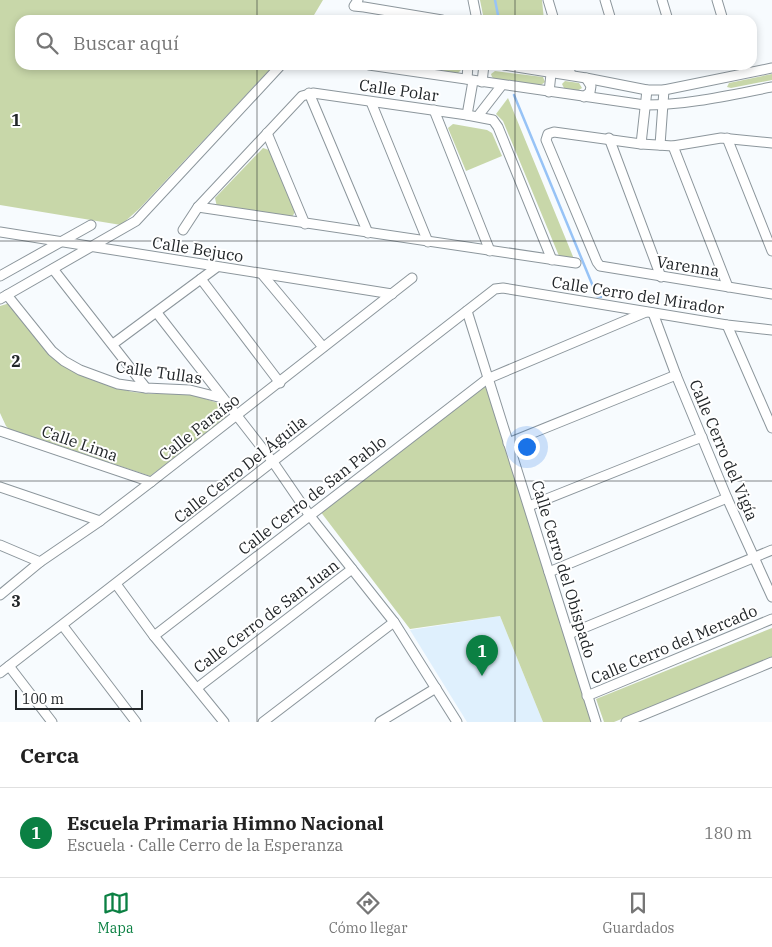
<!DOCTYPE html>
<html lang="es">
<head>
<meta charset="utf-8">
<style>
  :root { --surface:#fff; --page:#f2f2f2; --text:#222; --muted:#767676; --line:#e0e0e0; --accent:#0b8043 }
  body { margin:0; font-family:"IBM Plex Serif",serif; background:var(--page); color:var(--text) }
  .scale { position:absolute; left:15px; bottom:12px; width:128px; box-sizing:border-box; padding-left:5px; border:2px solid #222629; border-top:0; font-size:14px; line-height:18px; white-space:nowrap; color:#222629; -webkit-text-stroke:4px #fff; paint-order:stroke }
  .you { position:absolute; left:526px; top:446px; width:18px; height:18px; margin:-12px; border:4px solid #fff; border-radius:50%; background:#1a73e8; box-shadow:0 0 0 8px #1a73e833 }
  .badge { display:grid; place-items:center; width:32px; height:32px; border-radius:50%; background:var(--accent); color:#fff; font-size:16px; font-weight:700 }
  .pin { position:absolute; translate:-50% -41px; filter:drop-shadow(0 1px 2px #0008) }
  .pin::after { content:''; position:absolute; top:26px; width:18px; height:15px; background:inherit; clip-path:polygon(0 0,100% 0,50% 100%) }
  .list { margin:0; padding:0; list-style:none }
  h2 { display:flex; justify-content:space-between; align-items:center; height:65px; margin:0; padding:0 20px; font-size:21px }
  h2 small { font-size:16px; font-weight:400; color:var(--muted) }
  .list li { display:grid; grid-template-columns:32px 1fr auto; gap:15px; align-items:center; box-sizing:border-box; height:90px; padding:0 20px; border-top:1px solid var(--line) }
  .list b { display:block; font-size:19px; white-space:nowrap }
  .list p { margin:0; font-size:16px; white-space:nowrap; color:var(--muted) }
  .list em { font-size:16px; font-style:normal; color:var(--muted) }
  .icon { flex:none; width:28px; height:28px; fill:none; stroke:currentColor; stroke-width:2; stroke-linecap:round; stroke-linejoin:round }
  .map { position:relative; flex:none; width:772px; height:722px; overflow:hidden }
  .search { position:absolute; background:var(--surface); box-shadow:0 2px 8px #0003; left:15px; right:15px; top:15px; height:55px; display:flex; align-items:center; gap:12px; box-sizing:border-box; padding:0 18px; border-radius:15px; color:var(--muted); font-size:19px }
  .sheet { height:155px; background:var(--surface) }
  nav { display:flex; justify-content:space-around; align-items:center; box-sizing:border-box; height:70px; border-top:1px solid var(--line); background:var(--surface); font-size:14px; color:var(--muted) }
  nav a { display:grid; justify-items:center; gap:2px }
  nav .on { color:var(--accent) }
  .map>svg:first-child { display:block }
  .built { fill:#dff0fd }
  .green { fill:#c8d7a9 }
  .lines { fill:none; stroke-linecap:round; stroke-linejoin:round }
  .stream { stroke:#97c3f6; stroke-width:2.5 }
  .minor-casing { stroke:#8c969c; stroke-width:11 }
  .minor { stroke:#fff; stroke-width:9 }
  .grid { fill:none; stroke:#222629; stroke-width:1; stroke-opacity:0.55 }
  .labels { text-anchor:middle; stroke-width:4; stroke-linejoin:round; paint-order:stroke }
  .street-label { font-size:16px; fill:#222629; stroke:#fff }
  .grid-label { font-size:16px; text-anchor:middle; font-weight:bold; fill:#222629; stroke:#fff; stroke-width:4; stroke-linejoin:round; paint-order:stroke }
</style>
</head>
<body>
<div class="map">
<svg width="772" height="722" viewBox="0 0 772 722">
  <rect width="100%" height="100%" fill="#f7fbfe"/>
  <polygon class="built" points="500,616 543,722 467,722 410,630"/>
  <g class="green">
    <polygon points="0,0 323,0 311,20 20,20 20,65 274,65 139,209 121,225 0,205"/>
    <polygon points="480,0 542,0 544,20 484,20"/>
    <polygon points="407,65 456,65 460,66 461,70 458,73"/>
    <polygon points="495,71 543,77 545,82 541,85 495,79 492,77 491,74"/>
    <polygon points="772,74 772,80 731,88 727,87 729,83"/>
    <polygon points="565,81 579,83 582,88 577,91 564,88 562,84"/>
    <polygon points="508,98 574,259 559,256 503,121 496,114"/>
    <polygon points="453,124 487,130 492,133 502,156 466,171 448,128"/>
    <polygon points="263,148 269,150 295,212 292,217 217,207 215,198"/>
    <polygon points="10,303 67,367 98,382 132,392 155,394 190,394 221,404 226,409 227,414 225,419 150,476 9,429 6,426 0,413 0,306"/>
    <polygon points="489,383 593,722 543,722 500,616 410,629 320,511"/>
    <polygon points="772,628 772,658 614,722 604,722 596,699"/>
  </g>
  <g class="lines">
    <g class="stream">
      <polyline points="495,0 499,20"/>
      <polyline points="514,95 597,296 601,297"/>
    </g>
    <g class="minor-casing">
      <g id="minor">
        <polyline points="358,0 354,6 364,7 442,20"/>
        <polyline points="473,0 477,20"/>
        <polyline points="548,0 554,20"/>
        <polyline points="605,0 611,20"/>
        <polyline points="662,0 668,20"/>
        <polyline points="717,0 723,20"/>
        <path d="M369 65 645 105C688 105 730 95 772 87"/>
        <polyline points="504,65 586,78 647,90 664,90 772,68"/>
        <polyline points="568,65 571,75"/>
        <polyline points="467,79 468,65"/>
        <polyline points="482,82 484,65"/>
        <polyline points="549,92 552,65"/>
        <polyline points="309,93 368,233"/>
        <polyline points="584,97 590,92 591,86 586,78"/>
        <polyline points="371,102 428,242"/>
        <polyline points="434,110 490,251"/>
        <polyline points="467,115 473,81"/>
        <polyline points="478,116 502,85"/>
        <polyline points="267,133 305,224"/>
        <polyline points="609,138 661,277"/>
        <polyline points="727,138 772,251"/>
        <polyline points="772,143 721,138 673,146 641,144 554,132 548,134 546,140 597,262 600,266 772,294"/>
        <polyline points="641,144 647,90"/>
        <polyline points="660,145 664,90"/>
        <polyline points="673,146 728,287"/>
        <polyline points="198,207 576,263"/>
        <polyline points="183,230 198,207 302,96 313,93 467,115 493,120 498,127 552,260"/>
        <polyline points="0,232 392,294"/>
        <polyline points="53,269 146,388"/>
        <polyline points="262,274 323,347"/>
        <polyline points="0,276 91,225"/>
        <polyline points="201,279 280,383"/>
        <polyline points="7,295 52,351 64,361 80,370 118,384 146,388 190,390 222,398"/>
        <polyline points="0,299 136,221 281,65"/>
        <polyline points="467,311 596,722"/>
        <polyline points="157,313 273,462 310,516 394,622 457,722"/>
        <polyline points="653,313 676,375 727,498 772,597"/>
        <polyline points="727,325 772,428"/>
        <polyline points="113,344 217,267"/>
        <polyline points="0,431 151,482"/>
        <polyline points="508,443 676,375"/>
        <polyline points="0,487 100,521"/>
        <polyline points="529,506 702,437"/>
        <polyline points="0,545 40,562"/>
        <polyline points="549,572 727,498"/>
        <polyline points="116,584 154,636 224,722"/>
        <polyline points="0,595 40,562 100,521 151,482 412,278"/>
        <polyline points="63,626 136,722"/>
        <polyline points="569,634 772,550"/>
        <polyline points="154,636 487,379 646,312"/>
        <polyline points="9,666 52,722"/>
        <polyline points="0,673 495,289 503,288 727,325 772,330"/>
        <polyline points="197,688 352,569"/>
        <polyline points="587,696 772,619"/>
        <polyline points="263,722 394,622"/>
        <polyline points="380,722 436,688"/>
        <polyline points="626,722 772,662"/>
      </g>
    </g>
    <use href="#minor" class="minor"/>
  </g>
  <path class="grid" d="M257 0V20M515 0V20M257 65V722M515 65V722M0 241H772M0 481H772"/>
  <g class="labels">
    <g class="street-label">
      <text transform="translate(399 90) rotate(8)" y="6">Calle Polar</text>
      <text transform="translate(198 249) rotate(9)" y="6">Calle Bejuco</text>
      <text transform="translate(688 266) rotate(9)" y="6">Varenna</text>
      <text transform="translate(638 295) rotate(9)" y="6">Calle Cerro del Mirador</text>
      <text transform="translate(159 372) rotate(8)" y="6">Calle Tullas</text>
      <text transform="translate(199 427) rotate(-38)" y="6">Calle Paraíso</text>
      <text transform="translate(80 443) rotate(19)" y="6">Calle Lima</text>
      <text transform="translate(724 450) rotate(67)" y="6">Calle Cerro del Vigía</text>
      <text transform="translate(240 469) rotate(-38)" y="6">Calle Cerro Del Águila</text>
      <text transform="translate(312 495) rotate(-38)" y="6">Calle Cerro de San Pablo</text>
      <text transform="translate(564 569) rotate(73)" y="6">Calle Cerro del Obispado</text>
      <text transform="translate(266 616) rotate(-37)" y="6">Calle Cerro de San Juan</text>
      <text transform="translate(674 644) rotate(-23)" y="6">Calle Cerro del Mercado</text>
    </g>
  </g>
  <g class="grid-label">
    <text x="16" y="126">1</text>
    <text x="16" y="367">2</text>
    <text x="16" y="607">3</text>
  </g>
</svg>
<div class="scale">100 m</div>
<div class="you"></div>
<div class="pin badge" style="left:482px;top:676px">1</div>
<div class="search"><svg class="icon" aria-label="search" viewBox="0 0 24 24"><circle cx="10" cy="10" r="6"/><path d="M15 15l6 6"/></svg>Buscar aquí</div>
</div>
<section class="sheet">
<h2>Cerca<small></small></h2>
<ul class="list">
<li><span class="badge">1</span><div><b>Escuela Primaria Himno Nacional</b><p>Escuela · Calle Cerro de la Esperanza</p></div><em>180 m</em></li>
</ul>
</section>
<nav>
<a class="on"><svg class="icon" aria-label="map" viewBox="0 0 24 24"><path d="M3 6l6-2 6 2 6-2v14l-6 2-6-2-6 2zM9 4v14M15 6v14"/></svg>Mapa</a>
<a><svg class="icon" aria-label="directions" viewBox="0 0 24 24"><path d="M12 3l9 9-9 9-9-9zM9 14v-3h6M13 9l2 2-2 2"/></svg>Cómo llegar</a>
<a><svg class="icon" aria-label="saved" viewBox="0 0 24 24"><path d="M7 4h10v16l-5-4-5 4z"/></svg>Guardados</a>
</nav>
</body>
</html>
